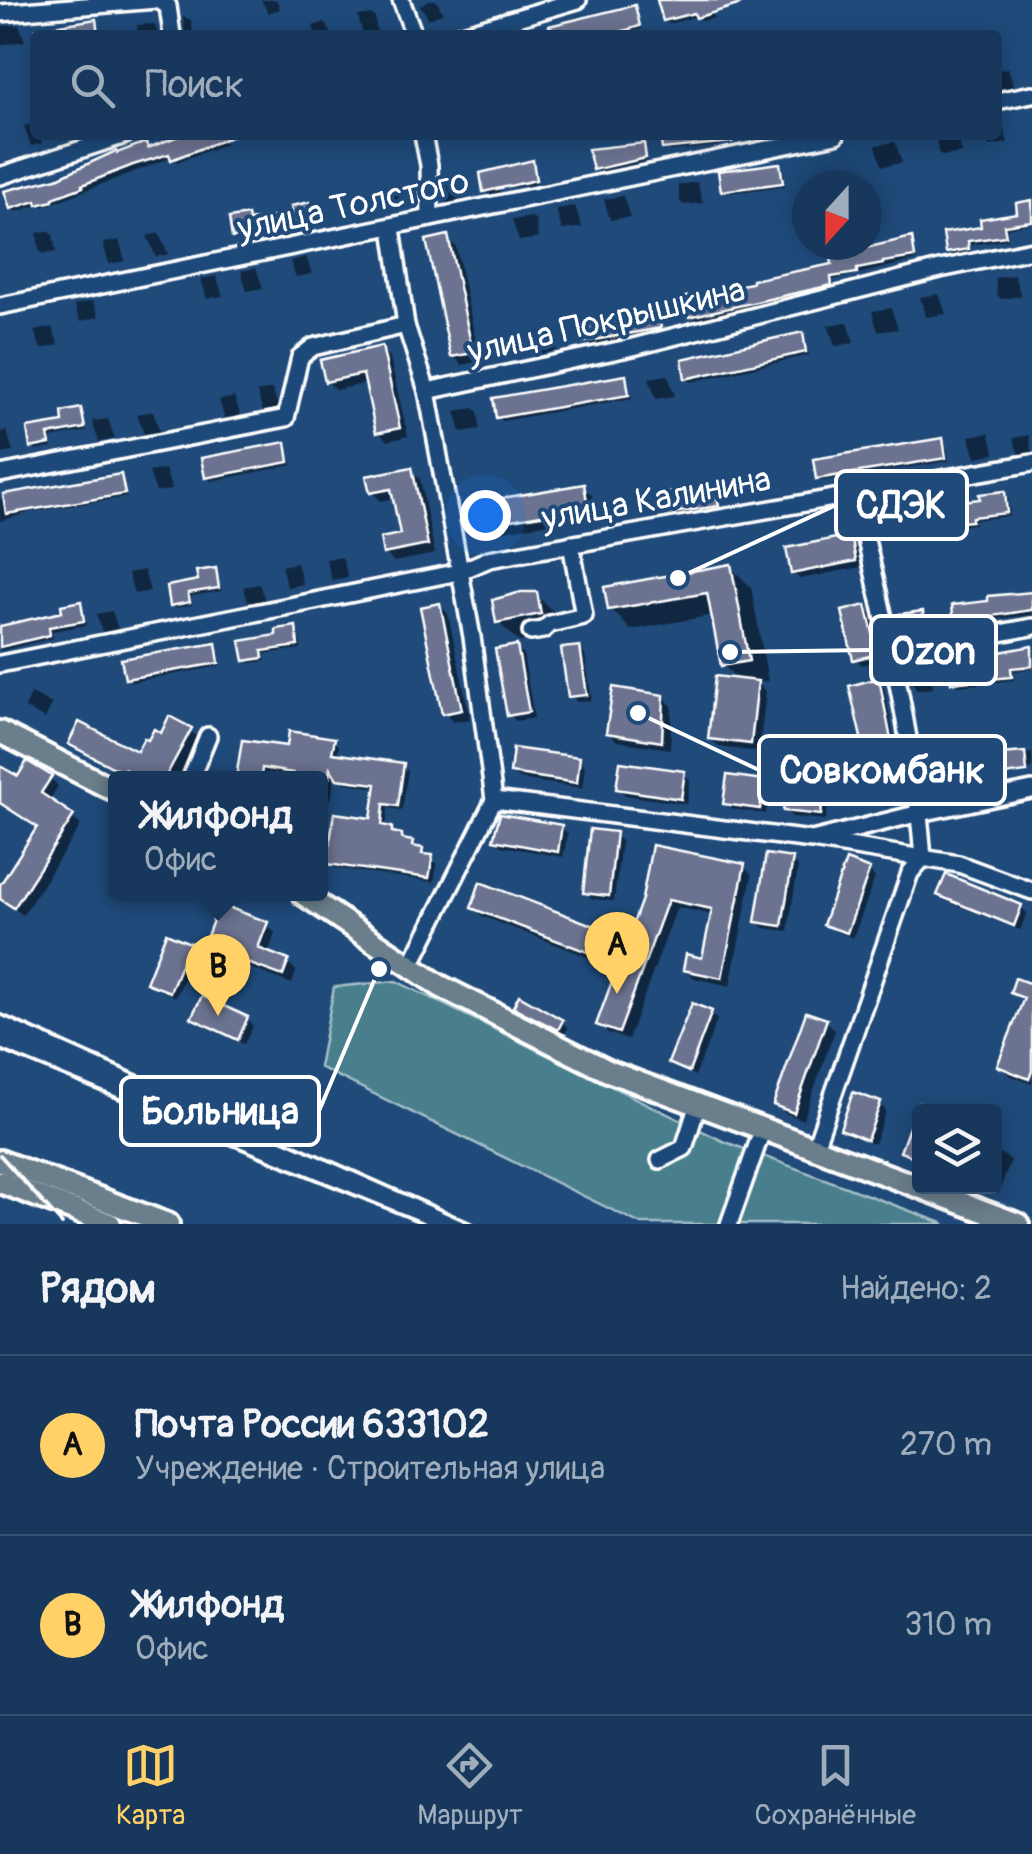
<!DOCTYPE html>
<html lang="ru">
<head>
<meta charset="utf-8">
<style>
  :root { --surface:#17385c; --page:#244365; --text:#f1f3f6; --muted:#9eacbb; --line:#365272; --accent:#ffd166 }
  body { margin:0; font-family:Pangolin,sans-serif; background:var(--page); color:var(--text) }
  .controls { position:absolute; right:30px; bottom:30px; display:grid; overflow:hidden; border-radius:10px; box-shadow:0 5px 25px #0003 }
  .controls button { width:90px; height:90px; display:grid; place-items:center; padding:0; border:0; border-bottom:2px solid var(--line); background:var(--surface); color:var(--text); font:50px sans-serif }
  .compass { position:absolute; left:792px; top:170px; width:90px; height:90px; border-radius:50%; background:var(--surface); box-shadow:0 5px 25px #0003; rotate:201deg }
  .you { position:absolute; left:485px; top:515px; width:35px; height:35px; margin:-25px; border:8px solid #fff; border-radius:50%; background:#1a73e8; box-shadow:0 0 0 15px #1a73e833 }
  .badge { display:grid; place-items:center; width:65px; height:65px; border-radius:50%; background:var(--accent); color:#111; font-size:32px; font-weight:700 }
  .pin { position:absolute; translate:-50% -82px; filter:drop-shadow(0 2px 5px #0008) }
  .pin::after { content:''; position:absolute; top:52px; width:35px; height:30px; background:inherit; clip-path:polygon(0 0,100% 0,50% 100%) }
  .popup { position:absolute; left:108px; top:771px; width:220px; height:130px; box-sizing:border-box; display:grid; place-content:center; border-radius:10px; background:var(--surface); filter:drop-shadow(0 2px 8px #0005); font-size:32px; white-space:nowrap; color:var(--muted) }
  .popup b { font-size:38px; color:var(--text) }
  .popup::after { content:''; position:absolute; left:50%; top:100%; margin-left:-20px; border:20px solid transparent; border-top-color:var(--surface) }
  .list { margin:0; padding:0; list-style:none }
  h2 { display:flex; justify-content:space-between; align-items:center; height:130px; margin:0; padding:0 40px; font-size:42px }
  h2 small { font-size:32px; font-weight:400; color:var(--muted) }
  .list li { display:grid; grid-template-columns:65px 1fr auto; gap:30px; align-items:center; box-sizing:border-box; height:180px; padding:0 40px; border-top:2px solid var(--line) }
  .list b { display:block; font-size:38px; white-space:nowrap }
  .list p { margin:0; font-size:32px; white-space:nowrap; color:var(--muted) }
  .list em { font-size:32px; font-style:normal; color:var(--muted) }
  .icon { flex:none; width:55px; height:55px; fill:none; stroke:currentColor; stroke-width:2; stroke-linecap:round; stroke-linejoin:round }
  .map { position:relative; flex:none; width:1032px; height:1224px; overflow:hidden }
  .search { position:absolute; background:var(--surface); box-shadow:0 5px 25px #0003; left:30px; right:30px; top:30px; height:110px; display:flex; align-items:center; gap:25px; box-sizing:border-box; padding:0 35px; border-radius:10px; color:var(--muted); font-size:38px }
  .sheet { height:490px; background:var(--surface) }
  nav { display:flex; justify-content:space-around; align-items:center; box-sizing:border-box; height:140px; border-top:2px solid var(--line); background:var(--surface); font-size:28px; color:var(--muted) }
  nav a { display:grid; justify-items:center; gap:5px }
  nav .on { color:var(--accent) }
  .map>svg:first-child { display:block }
  .green { fill:#4a7f8d; stroke:#a4bfc6; stroke-width:2.5 }
  .shadow { fill:#0007 }
  .building { fill:#6c7390; stroke:#fff; stroke-width:2.5 }
  .lines { fill:none; stroke-linecap:round; stroke-linejoin:round }
  .minor-casing { stroke:#fff; stroke-width:22 }
  .major-casing { stroke:#fff; stroke-width:28 }
  .minor { stroke:#1f4a7a; stroke-width:15 }
  .major { stroke:#6b7e8b; stroke-width:20 }
  .rail { stroke:#fff; stroke-width:4 }
  .labels { text-anchor:middle; stroke-width:8; stroke-linejoin:round; paint-order:stroke }
  .street-label { font-size:35px; fill:#fff; stroke:#1f4a7a }
  .leader { fill:none; stroke:#fff; stroke-width:4 }
  .callout-dot { fill:#fff; stroke:#1f4a7a; stroke-width:4 }
  .callout { fill:#1f4a7a; stroke:#fff; stroke-width:4 }
  .callout-label { font-size:38px; text-anchor:middle; font-weight:bold; fill:#fff }
</style>
</head>
<body>
<div class="map">
<svg width="1032" height="1224" viewBox="0 0 1032 1224">
  <rect width="100%" height="100%" fill="#1f4a7a"/>
  <filter id="ink" filterUnits="userSpaceOnUse"><feTurbulence type="fractalNoise" baseFrequency=".01" numOctaves="2"/><feDisplacementMap in="SourceGraphic" scale="20" xChannelSelector="R" yChannelSelector="G"/><feConvolveMatrix kernelMatrix="1 2 1 2 8 2 1 2 1" color-interpolation-filters="sRGB"/></filter>
  <g filter="url(#ink)">
    <polygon class="green" points="396,981 723,1141 945,1224 641,1224 319,1067 334,987"/>
    <g class="shadow">
      <polygon points="261,0 277,0 280,9 268,13"/>
      <polygon points="430,0 436,0 443,13 429,19 420,5"/>
      <polygon points="671,0 708,0 714,18 702,21 697,16 669,24 665,20"/>
      <polygon points="634,8 642,29 616,35 543,35 542,32"/>
      <polygon points="371,14 375,18 377,35 363,35 358,16"/>
      <polygon points="183,17 191,20 193,35 185,32"/>
      <polygon points="325,22 332,35 316,35 313,26"/>
      <polygon points="154,24 159,35 138,35 137,25"/>
      <polygon points="19,25 25,41 0,45 0,26"/>
      <polygon points="1008,68 1014,86 997,89 997,70"/>
      <polygon points="1002,122 1008,143 989,146 984,135 997,135 997,123"/>
      <polygon points="35,124 35,135 40,135 42,143 31,146 24,126"/>
      <polygon points="190,135 221,135 225,144 177,162 172,157 43,207 40,204 16,212 12,208"/>
      <polygon points="663,135 755,135 755,136 718,142 719,146 668,151"/>
      <polygon points="936,135 958,135 962,153 942,156 938,152"/>
      <polygon points="895,142 902,163 882,166 876,145"/>
      <polygon points="643,146 648,161 599,172 596,168"/>
      <polygon points="532,163 538,184 500,189 500,193 489,195 485,191"/>
      <polygon points="779,165 783,169 785,186 727,193 723,190"/>
      <polygon points="457,178 465,199 447,203 443,199 443,181"/>
      <polygon points="697,182 703,203 684,205 680,202 678,185"/>
      <polygon points="399,188 406,206 392,208 386,190"/>
      <polygon points="623,196 630,217 610,220 604,199"/>
      <polygon points="1032,203 1032,223 1007,228 1008,239 970,245 971,253 952,256 948,252 984,229 1020,215"/>
      <polygon points="309,205 317,225 280,233 280,237 238,241 234,237 247,217 251,221 295,216"/>
      <polygon points="575,206 582,227 562,230 556,209"/>
      <polygon points="532,217 536,221 538,238 519,241 512,220"/>
      <polygon points="49,231 53,235 56,252 43,254 39,250 37,233"/>
      <polygon points="159,233 168,254 156,257 147,236"/>
      <polygon points="447,238 456,247 480,361 462,365 453,356"/>
      <polygon points="911,239 917,260 833,280 835,288 695,320 691,316"/>
      <polygon points="119,240 125,261 109,264 103,243"/>
      <polygon points="306,257 312,274 296,277 290,261"/>
      <polygon points="256,268 263,288 247,291 241,271"/>
      <polygon points="1014,275 1021,296 1001,299 997,295 995,278"/>
      <polygon points="216,276 223,296 207,299 201,279"/>
      <polygon points="939,294 946,314 926,317 920,297"/>
      <polygon points="93,301 99,317 80,321 74,305"/>
      <polygon points="891,308 898,329 878,332 872,311"/>
      <polygon points="657,312 663,332 589,345 586,341"/>
      <polygon points="848,322 854,343 835,346 828,325"/>
      <polygon points="52,327 59,345 41,349 34,331"/>
      <polygon points="551,330 557,351 538,354 531,333"/>
      <polygon points="802,335 809,355 691,382 687,378"/>
      <polygon points="381,349 390,358 408,436 388,441 379,432 368,383 336,390 327,381"/>
      <polygon points="668,375 675,396 656,399 649,378"/>
      <polygon points="625,377 632,398 502,421 498,417"/>
      <polygon points="272,389 279,409 263,412 257,392"/>
      <polygon points="234,397 241,417 225,420 219,400"/>
      <polygon points="474,408 478,412 480,429 461,432 455,411"/>
      <polygon points="80,411 87,431 51,438 52,448 36,450 33,447 30,430 66,424"/>
      <polygon points="153,411 160,432 144,434 137,414"/>
      <polygon points="108,419 115,439 99,442 92,421"/>
      <polygon points="7,431 13,452 0,454 0,432"/>
      <polygon points="989,433 995,454 976,457 969,436"/>
      <polygon points="1029,435 1032,456 1020,457 1013,438"/>
      <polygon points="942,441 946,444 949,461 822,481 818,478"/>
      <polygon points="285,445 292,465 211,481 207,477"/>
      <polygon points="165,469 172,490 156,492 149,472"/>
      <polygon points="411,470 420,479 435,554 394,562 385,553 403,536 395,498 381,501 372,492"/>
      <polygon points="120,476 127,497 31,512 0,521 0,499"/>
      <polygon points="583,486 592,495 595,515 483,535 474,526"/>
      <polygon points="715,489 721,510 672,517 668,513"/>
      <polygon points="1004,494 1008,498 1010,516 974,520 975,524 938,528 938,531 882,537 879,533"/>
      <polygon points="850,538 856,544 861,567 800,579 793,573"/>
      <polygon points="342,557 348,577 332,580 326,559"/>
      <polygon points="297,563 303,584 287,587 281,566"/>
      <polygon points="730,567 751,587 768,681 757,683 766,692 759,752 719,747 710,738 739,681 723,665 714,615 631,630 611,609"/>
      <polygon points="144,570 150,591 134,594 128,573"/>
      <polygon points="215,570 222,591 191,596 192,605 176,608 173,604"/>
      <polygon points="259,584 266,603 250,606 243,587"/>
      <polygon points="1032,592 1032,615 981,621 981,626 961,628 957,624 991,604"/>
      <polygon points="536,595 557,615 560,634 519,642 498,622"/>
      <polygon points="80,604 87,625 52,631 53,638 0,651 0,628 65,614"/>
      <polygon points="440,605 448,614 470,719 453,722 444,713"/>
      <polygon points="865,608 872,614 883,660 862,665 856,659"/>
      <polygon points="112,611 119,632 103,634 96,614"/>
      <polygon points="922,614 926,617 928,635 907,637 903,633"/>
      <polygon points="295,629 299,633 301,649 264,654 266,661 250,663 246,660"/>
      <polygon points="215,646 221,666 131,682 127,678"/>
      <polygon points="517,648 523,654 534,718 516,721 509,715"/>
      <polygon points="579,648 585,655 592,700 577,702 571,696"/>
      <polygon points="1032,648 1032,669 1013,671 1014,680 958,686 954,682 993,661"/>
      <polygon points="927,668 931,671 933,688 916,690 909,669"/>
      <polygon points="878,680 884,687 907,802 885,807 878,801"/>
      <polygon points="31,693 52,704 45,719 25,708"/>
      <polygon points="663,697 672,706 670,749 617,741 608,732"/>
      <polygon points="190,730 198,738 177,778 136,778 79,751 71,744 138,754 162,736"/>
      <polygon points="333,740 339,746 337,756 403,765 408,771 402,810 388,808 386,828 437,863 434,882 335,868 330,863 373,821 378,788 345,783 335,771 331,800 320,798 320,778 295,778 267,772 266,778 239,778 244,742 289,749"/>
      <polygon points="1032,753 1032,769 1026,770 1027,773 996,776 997,782 975,783 1004,763 1003,757"/>
      <polygon points="579,759 585,766 582,788 519,779 512,773"/>
      <polygon points="0,769 18,780 50,778 58,786 49,801 81,825 23,915 0,898 0,890 39,829 0,804"/>
      <polygon points="684,774 690,780 687,804 625,795 619,788"/>
      <polygon points="763,783 769,789 766,814 732,809 726,803"/>
      <polygon points="822,788 829,795 826,820 792,817 786,810"/>
      <polygon points="561,827 568,834 563,857 502,846 496,840"/>
      <polygon points="614,834 621,841 614,901 592,899 586,892"/>
      <polygon points="792,861 798,867 788,931 764,928 758,921"/>
      <polygon points="743,866 752,875 730,986 694,978 686,969 704,961 713,915 677,907 628,1040 608,1033 599,1024 644,900"/>
      <polygon points="869,871 875,878 853,938 832,930 826,924"/>
      <polygon points="940,895 1021,907 1027,913 1020,930 946,901"/>
      <polygon points="473,907 598,930 607,939 599,961 482,916"/>
      <polygon points="266,924 275,933 268,955 288,962 296,971 292,984 215,955 206,946"/>
      <polygon points="188,945 195,952 176,997 155,988 149,982"/>
      <polygon points="1032,987 1032,1084 1009,1075 1000,1066 1025,1002 1012,992"/>
      <polygon points="516,1007 562,1022 568,1028 564,1035"/>
      <polygon points="693,1007 711,1014 717,1020 695,1076 671,1063"/>
      <polygon points="194,1018 247,1019 253,1026 244,1044 201,1024"/>
      <polygon points="826,1021 835,1030 803,1120 785,1113 776,1104"/>
      <polygon points="880,1104 886,1111 874,1144 849,1135 842,1129"/>
      <polygon points="994,1150 1011,1160 998,1194 978,1186 994,1186"/>
    </g>
    <g class="building">
      <polygon points="657,0 741,0 741,4 696,18 694,13 663,21"/>
      <polygon points="635,5 640,26 610,35 551,35 549,26"/>
      <polygon points="96,19 98,35 37,35 36,29"/>
      <polygon points="181,135 233,136 171,160 169,154 133,165 82,185 83,187 53,198 53,201 37,205 36,201 10,209 4,191 57,178 116,151 117,153 146,142 148,148"/>
      <polygon points="660,135 731,135 732,142 662,149"/>
      <polygon points="644,143 646,158 593,170 588,149"/>
      <polygon points="533,160 536,180 483,192 480,173"/>
      <polygon points="780,163 783,183 721,191 718,171"/>
      <polygon points="1032,200 1032,221 1004,225 1006,236 968,241 969,249 946,253 943,233 981,227 980,219 1017,213 1016,203"/>
      <polygon points="310,202 314,222 277,230 278,234 232,238 229,218 248,215 249,221 292,214 291,206"/>
      <polygon points="448,235 473,353 451,357 426,240"/>
      <polygon points="912,237 915,257 883,262 883,264 857,269 857,273 831,277 832,285 689,317 685,297 725,291 724,288 752,283 752,280 832,264 831,256"/>
      <polygon points="658,309 661,328 583,342 580,322"/>
      <polygon points="803,332 806,352 685,379 682,359"/>
      <polygon points="382,346 400,428 376,433 363,374 325,382 320,360"/>
      <polygon points="626,375 629,395 496,418 493,398"/>
      <polygon points="81,408 85,428 48,435 50,444 30,448 27,428 63,422 62,412"/>
      <polygon points="943,438 946,458 816,479 813,459"/>
      <polygon points="286,442 289,462 205,478 201,458"/>
      <polygon points="412,467 428,545 383,554 380,538 400,534 391,489 370,493 366,476"/>
      <polygon points="121,474 125,494 6,514 3,494"/>
      <polygon points="584,484 588,507 471,527 467,504"/>
      <polygon points="715,486 719,506 666,514 662,494"/>
      <polygon points="1005,491 1007,513 972,517 972,521 935,525 936,528 876,534 874,514 946,506 945,503 980,499 979,494"/>
      <polygon points="851,535 856,561 791,574 786,548"/>
      <polygon points="731,564 749,661 721,666 707,593 608,610 604,587"/>
      <polygon points="216,568 219,588 188,593 190,602 170,606 167,586 198,580 196,571"/>
      <polygon points="521,592 537,592 541,614 496,623 492,600"/>
      <polygon points="1032,592 1032,610 978,618 979,623 954,626 952,605 988,601 988,596"/>
      <polygon points="81,601 84,621 49,627 50,635 0,647 0,626 62,612 61,605"/>
      <polygon points="440,603 462,710 442,714 420,607"/>
      <polygon points="866,605 878,654 853,660 842,611"/>
      <polygon points="923,611 925,631 901,634 899,614"/>
      <polygon points="296,626 298,646 262,651 263,658 244,661 240,641 276,635 276,629"/>
      <polygon points="216,643 219,663 125,679 121,659"/>
      <polygon points="517,645 529,712 507,716 495,649"/>
      <polygon points="580,646 587,695 568,697 561,648"/>
      <polygon points="1032,646 1032,666 1011,668 1012,677 951,683 949,663 990,658 989,654"/>
      <polygon points="715,676 758,681 751,744 708,739"/>
      <polygon points="879,678 902,796 876,802 849,686"/>
      <polygon points="613,687 664,695 662,742 606,733"/>
      <polygon points="169,716 192,728 165,778 142,778 124,769 122,772 68,744 79,722 137,751 144,738 148,740 154,729 161,733"/>
      <polygon points="289,731 335,738 332,753 404,763 398,806 384,804 382,825 392,827 392,832 402,834 402,839 413,841 412,846 423,848 422,854 433,855 429,878 327,864 334,813 371,818 376,784 337,779 330,768 329,778 292,778 293,773 262,768 261,778 236,778 242,740 287,746"/>
      <polygon points="513,748 580,757 577,783 510,773"/>
      <polygon points="1025,752 1027,772 996,776 997,782 972,784 970,764 1001,761 1000,754"/>
      <polygon points="27,761 52,776 41,793 74,815 14,908 0,899 0,885 37,827 0,803 0,766 18,776"/>
      <polygon points="620,762 685,771 681,799 616,789"/>
      <polygon points="950,767 952,788 928,790 925,770"/>
      <polygon points="727,775 764,780 760,809 723,804"/>
      <polygon points="786,782 824,786 821,815 783,811"/>
      <polygon points="500,814 562,825 558,852 493,840"/>
      <polygon points="590,829 616,832 609,896 583,893"/>
      <polygon points="652,845 745,864 722,978 683,970 686,954 702,958 712,909 668,900 619,1033 596,1025 642,899"/>
      <polygon points="766,854 793,858 782,926 755,922"/>
      <polygon points="846,860 870,869 847,933 823,925"/>
      <polygon points="946,874 1022,905 1014,926 937,895"/>
      <polygon points="480,882 600,928 590,953 471,908"/>
      <polygon points="219,904 268,922 258,948 289,960 283,976 203,947"/>
      <polygon points="166,933 190,943 170,992 146,983"/>
      <polygon points="1015,978 1029,983 1032,979 1032,1071 1029,1079 997,1066 1024,998 1010,993"/>
      <polygon points="519,995 563,1020 558,1030 513,1007"/>
      <polygon points="202,996 248,1017 238,1040 191,1018"/>
      <polygon points="692,1003 712,1011 689,1072 668,1063"/>
      <polygon points="806,1012 827,1019 794,1113 773,1105"/>
      <polygon points="853,1092 881,1102 867,1140 840,1129"/>
      <polygon points="918,1103 920,1103 920,1159 900,1152"/>
    </g>
    <g class="lines">
      <g class="minor-casing">
        <g id="minor">
          <polyline points="158,0 168,6 172,35"/>
          <polyline points="401,0 414,35"/>
          <polyline points="0,13 156,0"/>
          <polyline points="459,35 578,0"/>
          <polyline points="997,101 1032,94"/>
          <polyline points="423,135 429,165 430,218"/>
          <polyline points="0,176 125,135"/>
          <polyline points="392,228 406,325 427,391 472,637 494,800 410,967"/>
          <polyline points="0,306 836,135"/>
          <polyline points="427,391 633,347 940,269 1032,250"/>
          <polyline points="0,474 286,418 300,357 313,347 406,325"/>
          <polyline points="531,632 543,630 550,624 584,616 571,544"/>
          <polyline points="892,653 1032,627"/>
          <polyline points="0,664 459,572 489,559 1032,463"/>
          <polyline points="191,778 208,736"/>
          <polyline points="494,800 812,840 920,813 1032,790"/>
          <polyline points="818,841 959,864 1032,891"/>
          <path d="M814 1150 910 873 923 858C914 735 883 613 855 493"/>
          <polyline points="660,1160 684,1148 697,1107"/>
          <polyline points="729,1224 762,1131"/>
        </g>
      </g>
      <g class="major-casing">
        <g id="major">
          <polyline points="0,732 116,791"/>
          <polyline points="303,894 440,986 608,1071 1018,1224"/>
          <polyline points="0,1161 168,1224"/>
          <polyline points="0,1182 110,1224"/>
        </g>
      </g>
      <use href="#minor" class="minor"/>
      <use href="#major" class="major"/>
      <g class="rail">
        <polyline points="0,1014 473,1224"/>
        <polyline points="0,1050 425,1224"/>
        <polyline points="0,1155 62,1224"/>
      </g>
    </g>
  </g>
  <g class="labels">
    <g class="street-label">
      <text transform="translate(353 204) rotate(-12)" y="12">улица Толстого</text>
      <text transform="translate(606 320) rotate(-13)" y="12">улица Покрышкина</text>
      <text transform="translate(656 498) rotate(-10)" y="12">улица Калинина</text>
    </g>
  </g>
  <path class="leader" d="M678 578L836 505M730 652L871 650M638 713L759 770M379 969L319 1111"/>
  <g class="callout-dot">
    <circle cx="678" cy="578" r="10"/>
    <circle cx="730" cy="652" r="10"/>
    <circle cx="638" cy="713" r="10"/>
    <circle cx="379" cy="969" r="10"/>
  </g>
  <g class="callout">
    <rect x="836" y="471" width="131" height="68" rx="10"/>
    <rect x="871" y="616" width="125" height="68" rx="10"/>
    <rect x="759" y="736" width="246" height="68" rx="10"/>
    <rect x="121" y="1077" width="198" height="68" rx="10"/>
  </g>
  <g class="callout-label">
    <text x="901" y="518">СДЭК</text>
    <text x="933" y="664">Ozon</text>
    <text x="882" y="783">Совкомбанк</text>
    <text x="220" y="1124">Больница</text>
  </g>
</svg>
<div class="controls">
<button><svg class="icon" aria-label="layers" viewBox="0 0 24 24"><path d="M12 4l9 5-9 5-9-5zM3 14l9 5 9-5"/></svg></button>
</div>
<svg class="compass" viewBox="-18 -18 36 36"><path d="M0-13l5 13h-10z" fill="#e53935"/><path d="M0 13l5-13h-10z" fill="#9eacbb"/></svg>
<div class="you"></div>
<div class="pin badge" style="left:617px;top:994px">A</div>
<div class="pin badge" style="left:218px;top:1016px">B</div>
<div class="popup"><b>Жилфонд</b>Офис</div>
<div class="search"><svg class="icon" aria-label="search" viewBox="0 0 24 24"><circle cx="10" cy="10" r="6"/><path d="M15 15l6 6"/></svg>Поиск</div>
</div>
<section class="sheet">
<h2>Рядом<small>Найдено: 2</small></h2>
<ul class="list">
<li><span class="badge">A</span><div><b>Почта России 633102</b><p>Учреждение · Строительная улица</p></div><em>270 m</em></li>
<li><span class="badge">B</span><div><b>Жилфонд</b><p>Офис</p></div><em>310 m</em></li>
</ul>
</section>
<nav>
<a class="on"><svg class="icon" aria-label="map" viewBox="0 0 24 24"><path d="M3 6l6-2 6 2 6-2v14l-6 2-6-2-6 2zM9 4v14M15 6v14"/></svg>Карта</a>
<a><svg class="icon" aria-label="directions" viewBox="0 0 24 24"><path d="M12 3l9 9-9 9-9-9zM9 14v-3h6M13 9l2 2-2 2"/></svg>Маршрут</a>
<a><svg class="icon" aria-label="saved" viewBox="0 0 24 24"><path d="M7 4h10v16l-5-4-5 4z"/></svg>Сохранённые</a>
</nav>
</body>
</html>
